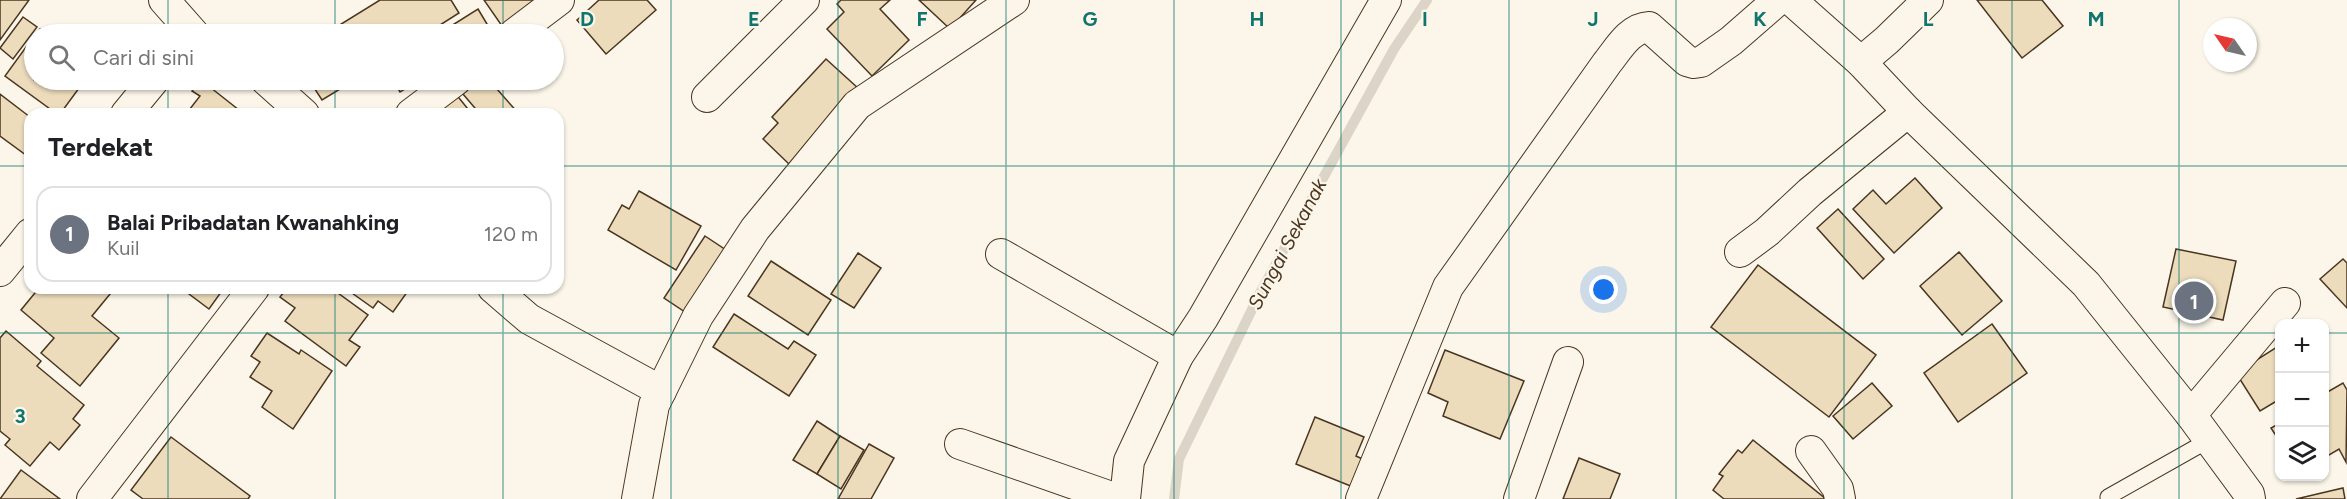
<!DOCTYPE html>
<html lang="id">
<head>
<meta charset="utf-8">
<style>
  :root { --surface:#fff; --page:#f6f6f6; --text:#202124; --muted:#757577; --line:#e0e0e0; --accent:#ea580c }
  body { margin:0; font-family:Figtree,sans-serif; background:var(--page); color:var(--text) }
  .controls { position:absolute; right:18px; bottom:18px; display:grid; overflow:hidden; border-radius:12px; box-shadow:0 2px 4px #0004 }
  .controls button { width:54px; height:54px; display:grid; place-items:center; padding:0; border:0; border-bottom:2px solid var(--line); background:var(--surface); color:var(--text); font:30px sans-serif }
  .compass { position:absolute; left:2203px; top:18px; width:54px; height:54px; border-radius:50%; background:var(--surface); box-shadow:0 2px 4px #0004; rotate:304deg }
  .you { position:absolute; left:1604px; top:290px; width:21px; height:21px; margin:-15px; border:4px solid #fff; border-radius:50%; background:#1a73e8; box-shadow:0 0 0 9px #1a73e833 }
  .badge { display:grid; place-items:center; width:39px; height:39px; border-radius:50%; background:var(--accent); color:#fff; font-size:20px; font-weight:700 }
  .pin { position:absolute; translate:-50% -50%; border:3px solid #fff; box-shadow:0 2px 6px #0006 }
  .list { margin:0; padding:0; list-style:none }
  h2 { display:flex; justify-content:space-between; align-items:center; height:78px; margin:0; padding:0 24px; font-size:26px }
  h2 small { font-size:20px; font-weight:400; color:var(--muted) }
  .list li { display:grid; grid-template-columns:39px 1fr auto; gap:18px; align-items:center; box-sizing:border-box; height:96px; margin:0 12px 12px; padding:0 12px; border:2px solid var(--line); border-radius:18px }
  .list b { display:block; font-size:22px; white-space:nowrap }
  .list p { margin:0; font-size:20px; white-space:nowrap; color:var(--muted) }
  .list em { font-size:20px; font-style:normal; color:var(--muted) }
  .icon { flex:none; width:33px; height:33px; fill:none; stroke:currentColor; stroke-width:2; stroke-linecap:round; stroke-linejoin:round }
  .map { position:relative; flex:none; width:2347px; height:499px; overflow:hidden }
  .search { position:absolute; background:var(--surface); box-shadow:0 2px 4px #0004; left:24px; top:24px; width:540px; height:66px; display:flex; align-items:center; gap:15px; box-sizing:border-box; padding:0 21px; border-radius:33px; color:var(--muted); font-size:22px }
  .panel { position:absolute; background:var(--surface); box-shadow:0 2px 4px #0004; left:24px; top:108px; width:540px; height:186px; border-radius:18px }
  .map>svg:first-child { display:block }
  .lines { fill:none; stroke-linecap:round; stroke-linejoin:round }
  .stream { stroke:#dcd4c6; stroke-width:10 }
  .building { fill:#ecdcbc; stroke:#4a3520; stroke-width:1.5 }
  .service-casing { stroke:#4a3520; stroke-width:17 }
  .minor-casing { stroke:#4a3520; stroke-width:32 }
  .service { stroke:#fbf6e9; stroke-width:15 }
  .minor { stroke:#fbf6e9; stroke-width:30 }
  .grid { fill:none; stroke:#0f766e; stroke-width:1.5; stroke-opacity:0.55 }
  .labels { text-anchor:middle; stroke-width:4.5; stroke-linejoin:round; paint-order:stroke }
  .water-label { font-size:20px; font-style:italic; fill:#4a3520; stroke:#fbf6e9 }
  .grid-label { font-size:20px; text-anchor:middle; font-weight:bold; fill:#0f766e; stroke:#fbf6e9; stroke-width:4.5; stroke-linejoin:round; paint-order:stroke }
</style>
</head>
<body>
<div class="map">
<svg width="2347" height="499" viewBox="0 0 2347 499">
  <rect width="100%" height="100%" fill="#fbf6e9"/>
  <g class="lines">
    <polyline class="stream" points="1174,499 1179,459 1260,293 1394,49 1427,0"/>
  </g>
  <g class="building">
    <polygon points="0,0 29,0 0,40"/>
    <polygon points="380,0 451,0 459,13 426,34 325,34"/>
    <polygon points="484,0 539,0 502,26"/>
    <polygon points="599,0 647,0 656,10 606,54 577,20"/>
    <polygon points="841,0 890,0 880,9 909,40 872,76 827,29 844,12 837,4"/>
    <polygon points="919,0 976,0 950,29"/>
    <polygon points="1977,0 2042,0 2063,26 2022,58"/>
    <polygon points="478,9 493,34 445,34 443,31"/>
    <polygon points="23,17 37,27 13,59 0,48"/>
    <polygon points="40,29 48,34 36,34"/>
    <polygon points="34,36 34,80 85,80 60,114 57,114 5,76"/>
    <polygon points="826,59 859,89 790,165 763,139 778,123 772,117"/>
    <polygon points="201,80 244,114 186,114 200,96 192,91"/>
    <polygon points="309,80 355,80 322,100"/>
    <polygon points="393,80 420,80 400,92"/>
    <polygon points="479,80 489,80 519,114 480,114 463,94"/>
    <polygon points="455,93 472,114 433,114"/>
    <polygon points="0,94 30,117 30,158 0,136"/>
    <polygon points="1915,178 1942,208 1894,253 1853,209 1873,190 1886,204"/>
    <polygon points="639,191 701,226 676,270 608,230 622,205 629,209"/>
    <polygon points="1838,209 1884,259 1863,279 1817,228"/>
    <polygon points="705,236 729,252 688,314 664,298"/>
    <polygon points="2176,249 2236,261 2223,320 2163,307"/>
    <polygon points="1959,252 2002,301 1962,335 1920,286"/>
    <polygon points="858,253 881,268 854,308 831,294"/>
    <polygon points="2343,259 2347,263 2347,308 2320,279"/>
    <polygon points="771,261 831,300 808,335 748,296"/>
    <polygon points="1758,265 1876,355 1829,417 1711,327"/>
    <polygon points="39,288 115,288 92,316 119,338 80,386 41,353 54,338 21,310"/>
    <polygon points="181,288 224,288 209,309"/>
    <polygon points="287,288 331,288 368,315 349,340 360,347 346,366 285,321 295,308 280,297"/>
    <polygon points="345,288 410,288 393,312 378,301 373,308"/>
    <polygon points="734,314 788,349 794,341 816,355 789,396 713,347"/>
    <polygon points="1992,324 2027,373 1958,422 1924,373"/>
    <polygon points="6,331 41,361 37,366 84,405 73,419 80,425 59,450 50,442 30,466 5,445 10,439 0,431 0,338"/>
    <polygon points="267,333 299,354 301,350 332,371 293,429 262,407 272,391 250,377 260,362 251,356"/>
    <polygon points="2280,345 2280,399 2260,411 2236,373"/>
    <polygon points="1445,350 1524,381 1500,439 1443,416 1448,402 1428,393"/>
    <polygon points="1872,383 1892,406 1853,439 1833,416"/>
    <polygon points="2343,383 2347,390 2346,462 2339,449 2324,458 2324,394"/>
    <polygon points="1315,417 1364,437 1356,456 1369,462 1358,489 1296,464"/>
    <polygon points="817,421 840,436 817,474 793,460"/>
    <polygon points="2280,423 2280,442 2271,428"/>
    <polygon points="840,436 864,450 841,489 817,474"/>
    <polygon points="171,437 250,496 248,499 143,499 131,490"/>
    <polygon points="1753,440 1826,499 1724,499 1713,490 1723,476 1719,474 1738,450 1742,453"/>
    <polygon points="869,444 894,458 871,499 838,499"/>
    <polygon points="1579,458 1620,474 1610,499 1563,499"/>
    <polygon points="21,470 60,499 0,499"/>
    <polygon points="2343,488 2345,499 2296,499"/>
  </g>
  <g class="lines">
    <g class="service-casing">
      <polyline id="service" points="2108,497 2209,440"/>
    </g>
    <g class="minor-casing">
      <g id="minor">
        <polyline points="164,0 194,34"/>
        <polyline points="1791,0 1861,62 1908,112 2086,284 2191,415 2249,494 2250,499"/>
        <polyline points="514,34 559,0"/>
        <polyline points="1861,62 1887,40 1928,0"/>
        <polyline points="266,80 304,114"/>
        <polyline points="707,97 804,0"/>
        <polyline points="126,114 154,80"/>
        <polyline points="411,114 456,80"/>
        <polyline points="1740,252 1767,232 1810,192 1908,112"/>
        <polyline points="1001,254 1178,356"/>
        <polyline points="0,271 30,234"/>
        <polyline points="493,288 529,319 661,391"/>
        <polyline points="2191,415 2285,303"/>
        <polyline points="960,444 1117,499"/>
        <polyline points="1811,451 1838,489 1840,499"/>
        <polyline points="92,499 254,288"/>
        <polyline points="637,499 654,405 698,316 755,229 857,105 1014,0"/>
        <polyline points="1125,499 1129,461 1178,356 1203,318 1386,0"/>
        <path d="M1361 499 1448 287 1607 63C1619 48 1630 28 1649 27L1687 61 1694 63 1701 62 1731 41 1778 0"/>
        <polyline points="1519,499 1568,362"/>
      </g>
    </g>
    <use href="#service" class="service"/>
    <use href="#minor" class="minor"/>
  </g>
  <path class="grid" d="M168 0V34M335 0V34M503 0V34M671 0V499M838 0V499M1006 0V499M1174 0V499M1341 0V499M1509 0V499M1676 0V499M1844 0V499M2012 0V499M2179 0V499M168 80V114M335 80V114M503 80V114M0 166H30M558 166H2347M168 288V499M335 288V499M503 288V499M0 333H2280M2324 333H2347"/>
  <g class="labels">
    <g class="water-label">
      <text transform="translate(1287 244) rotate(-62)" y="7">Sungai Sekanak</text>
    </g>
  </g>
  <g class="grid-label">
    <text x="587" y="26">D</text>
    <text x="754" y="26">E</text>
    <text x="922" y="26">F</text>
    <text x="1090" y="26">G</text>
    <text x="1257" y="26">H</text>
    <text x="1425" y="26">I</text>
    <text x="1593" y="26">J</text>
    <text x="1760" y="26">K</text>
    <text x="1928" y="26">L</text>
    <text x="2096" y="26">M</text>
    <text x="20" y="423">3</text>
  </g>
</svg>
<div class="controls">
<button>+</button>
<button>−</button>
<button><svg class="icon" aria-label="layers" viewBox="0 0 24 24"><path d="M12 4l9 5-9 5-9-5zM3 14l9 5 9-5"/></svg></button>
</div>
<svg class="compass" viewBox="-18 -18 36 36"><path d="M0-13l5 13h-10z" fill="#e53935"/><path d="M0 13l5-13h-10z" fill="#757577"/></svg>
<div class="you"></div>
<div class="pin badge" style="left:2194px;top:301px;background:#6b7280">1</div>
<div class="search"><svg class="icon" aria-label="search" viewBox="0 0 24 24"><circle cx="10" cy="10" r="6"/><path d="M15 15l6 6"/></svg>Cari di sini</div>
<section class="panel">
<h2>Terdekat<small></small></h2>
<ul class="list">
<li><span class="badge" style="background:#6b7280">1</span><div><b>Balai Pribadatan Kwanahking</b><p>Kuil</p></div><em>120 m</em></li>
</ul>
</section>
</div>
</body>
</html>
